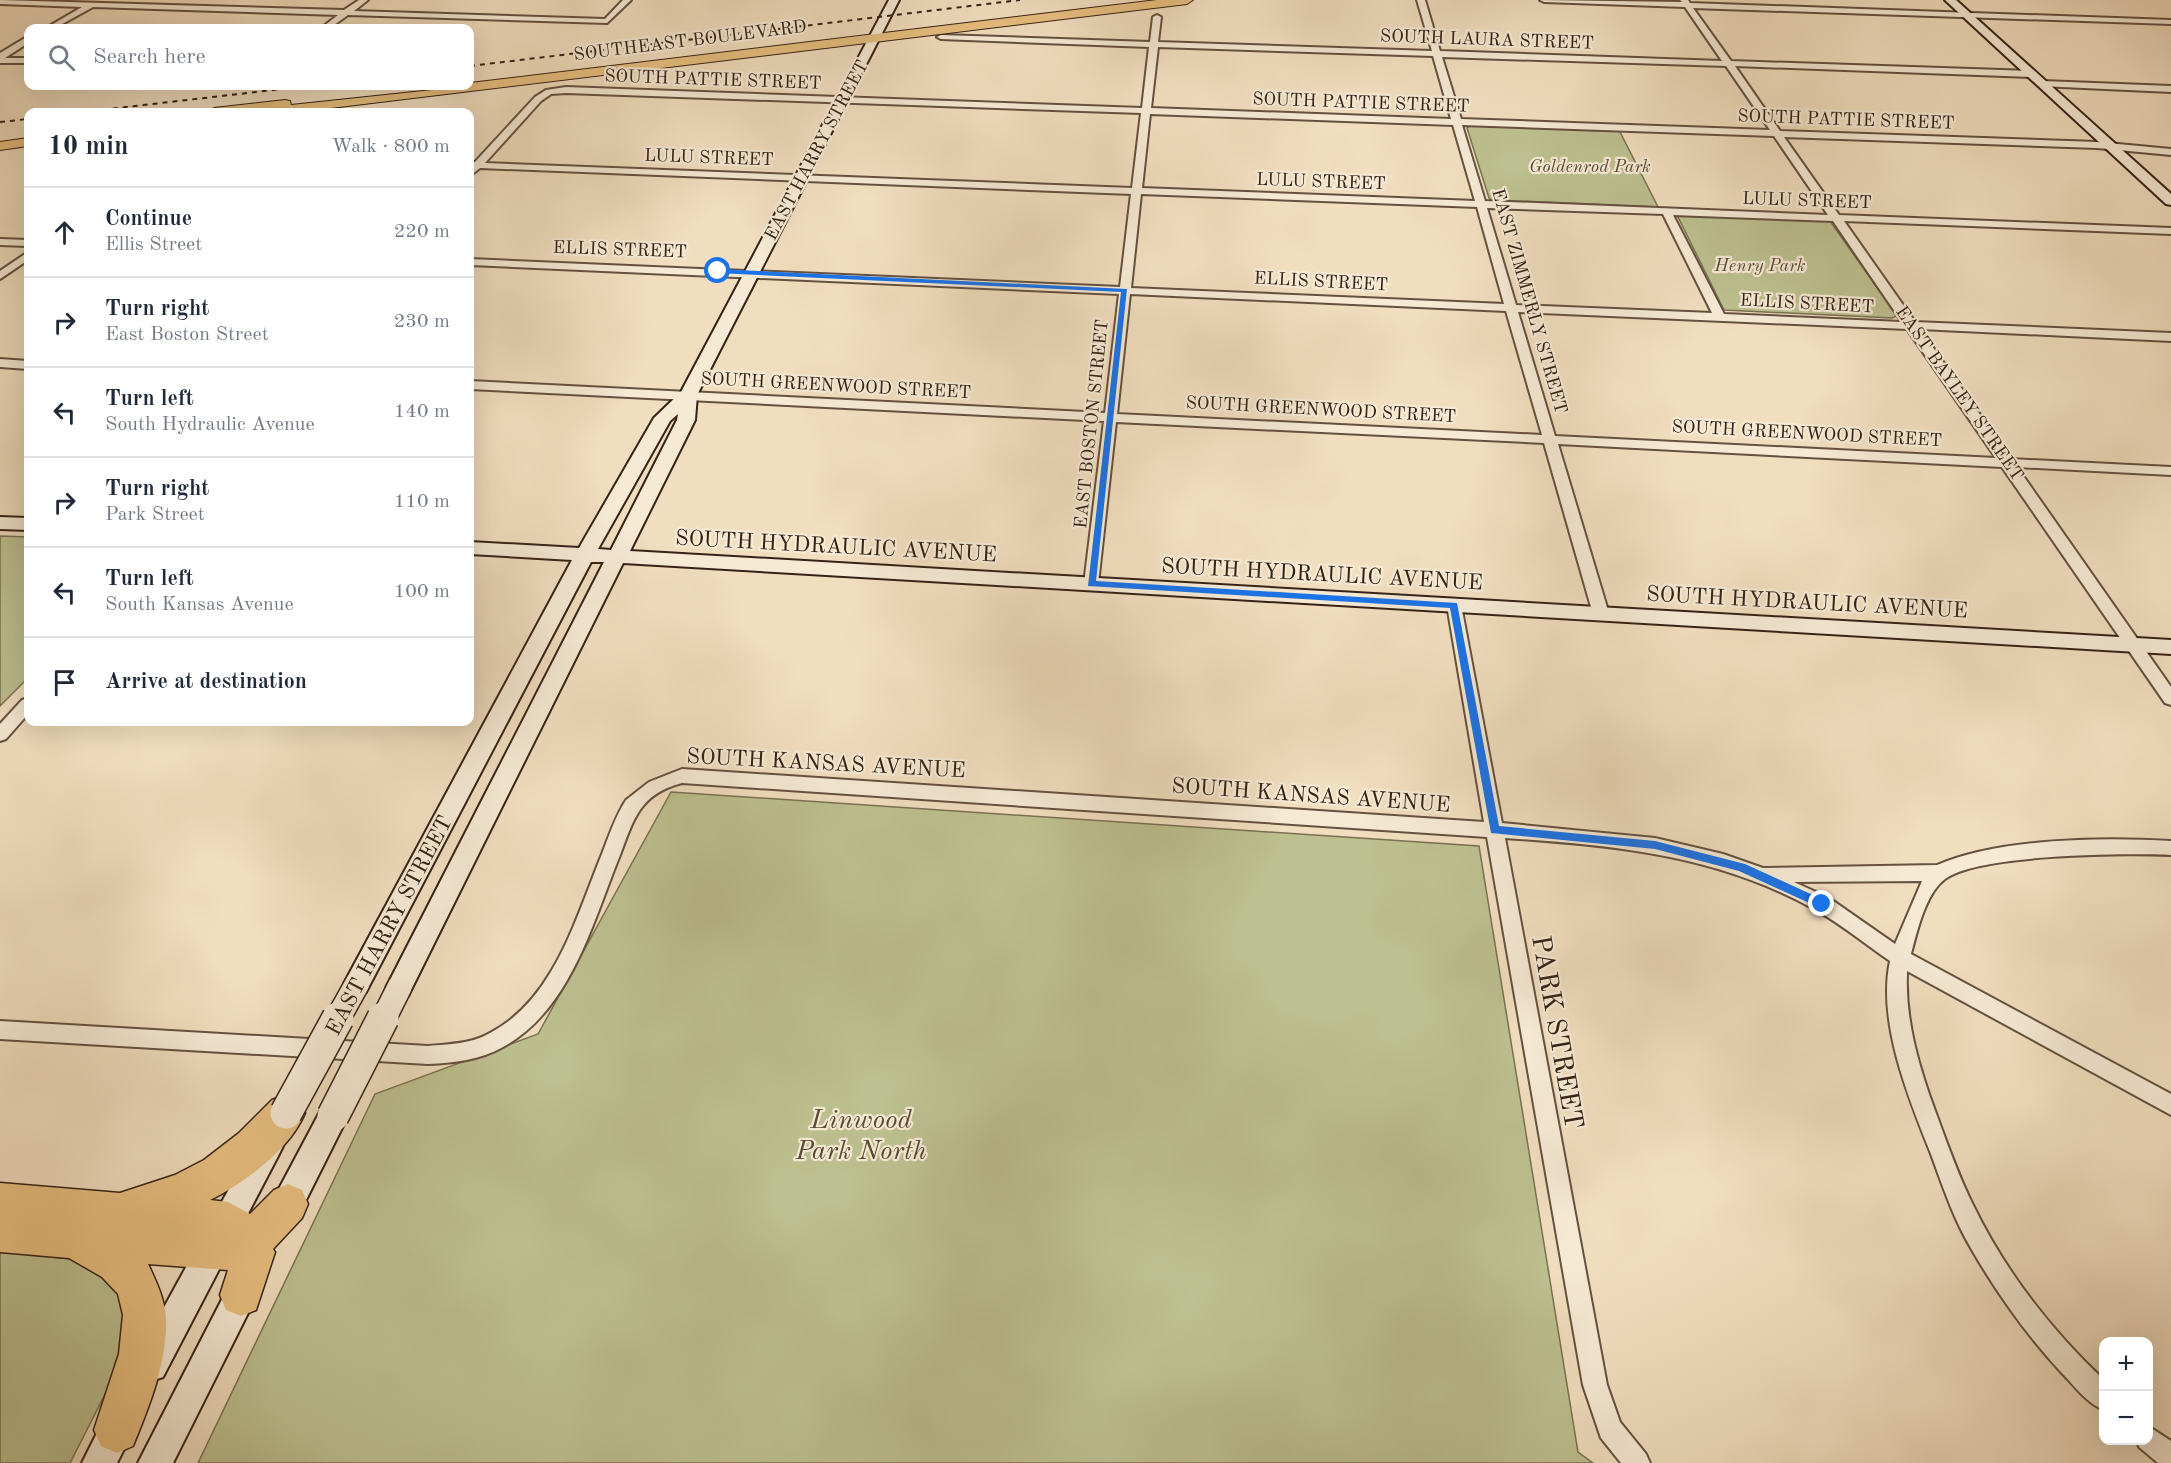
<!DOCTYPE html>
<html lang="en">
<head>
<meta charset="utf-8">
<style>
  :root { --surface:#fff; --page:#f6f6f7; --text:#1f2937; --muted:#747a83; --line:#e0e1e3 }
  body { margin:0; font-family:"Old Standard TT",serif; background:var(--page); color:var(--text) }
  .controls { position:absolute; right:18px; bottom:18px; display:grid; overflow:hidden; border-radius:12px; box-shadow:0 6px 24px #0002 }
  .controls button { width:54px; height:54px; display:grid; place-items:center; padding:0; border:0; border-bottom:2px solid var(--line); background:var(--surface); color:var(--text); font:30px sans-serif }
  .stop { position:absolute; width:18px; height:18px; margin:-14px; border:4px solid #1a73e8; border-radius:50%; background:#fff }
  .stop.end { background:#1a73e8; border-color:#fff; box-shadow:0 2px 6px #0008 }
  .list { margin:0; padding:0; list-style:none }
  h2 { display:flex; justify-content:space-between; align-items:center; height:78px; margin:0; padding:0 24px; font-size:26px }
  h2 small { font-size:20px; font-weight:400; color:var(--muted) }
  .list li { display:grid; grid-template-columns:39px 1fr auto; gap:18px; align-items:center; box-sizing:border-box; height:90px; padding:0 24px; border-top:2px solid var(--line) }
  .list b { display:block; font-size:22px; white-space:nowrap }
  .list p { margin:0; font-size:20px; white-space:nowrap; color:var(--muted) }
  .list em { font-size:20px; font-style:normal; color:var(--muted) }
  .icon { flex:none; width:33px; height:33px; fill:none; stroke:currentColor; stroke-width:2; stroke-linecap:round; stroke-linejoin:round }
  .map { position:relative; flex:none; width:2171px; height:1463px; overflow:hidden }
  .search { position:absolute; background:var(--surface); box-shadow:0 6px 24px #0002; left:24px; top:24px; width:450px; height:66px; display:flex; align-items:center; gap:15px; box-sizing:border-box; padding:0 21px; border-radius:12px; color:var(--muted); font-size:22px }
  .panel { position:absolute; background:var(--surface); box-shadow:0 6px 24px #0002; left:24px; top:108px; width:450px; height:618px; border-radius:12px }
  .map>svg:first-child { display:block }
  .green { fill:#bdc090; stroke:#7a7153; stroke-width:1.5 }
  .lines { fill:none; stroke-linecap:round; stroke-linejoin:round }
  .street-casing { stroke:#655140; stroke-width:4 }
  .secondary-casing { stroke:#362216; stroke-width:4 }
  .primary-casing { stroke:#362216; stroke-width:2 }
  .highway-casing { stroke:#362216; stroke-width:3 }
  .street { fill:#f6ead5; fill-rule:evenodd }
  .secondary { fill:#f6ead5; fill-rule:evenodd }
  .primary { fill:#e8bf80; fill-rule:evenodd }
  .highway { fill:#e8bf80; fill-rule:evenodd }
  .rail { stroke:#362216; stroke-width:2; stroke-dasharray:5 5; stroke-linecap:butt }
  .secondary-bridge-far1-casing { stroke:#362216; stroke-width:27; stroke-linecap:butt }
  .secondary-bridge-casing { stroke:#362216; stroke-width:34; stroke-linecap:butt }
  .secondary-bridge-far1 { stroke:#f6ead5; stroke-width:24 }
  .secondary-bridge { stroke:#f6ead5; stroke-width:31 }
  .route { fill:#1a73e8 }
  .labels { text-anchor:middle; stroke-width:4.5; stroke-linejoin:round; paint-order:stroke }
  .far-street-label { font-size:18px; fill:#362216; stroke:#f6ead5 }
  .far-park-label { font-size:18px; font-style:italic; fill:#584a34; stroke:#f6ead5 }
  .street-label { font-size:22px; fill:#362216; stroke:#f6ead5 }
  .near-street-label { font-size:27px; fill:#362216; stroke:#f6ead5 }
  .near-park-label { font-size:27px; font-style:italic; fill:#584a34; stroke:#f6ead5 }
</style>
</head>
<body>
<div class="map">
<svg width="2171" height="1463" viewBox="0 0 2171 1463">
  <rect width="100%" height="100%" fill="#f1debf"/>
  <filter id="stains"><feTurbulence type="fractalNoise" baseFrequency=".00333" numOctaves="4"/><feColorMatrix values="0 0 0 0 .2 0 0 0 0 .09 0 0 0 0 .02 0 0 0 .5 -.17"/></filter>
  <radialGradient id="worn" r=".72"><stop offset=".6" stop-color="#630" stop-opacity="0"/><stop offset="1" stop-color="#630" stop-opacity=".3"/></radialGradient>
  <g class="green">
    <polygon points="1471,125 1619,130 1658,207 1492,200 1489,198 1467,128"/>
    <polygon points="1677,215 1830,221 1897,316 1892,318 1724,310"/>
    <polygon points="0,536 28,537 28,678 0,706"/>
    <polygon points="671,792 1479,846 1578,1452 1593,1463 198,1463 375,1094 538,1034"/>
    <polygon points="0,1252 92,1261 117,1283 127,1316 121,1363 70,1463 0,1463"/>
  </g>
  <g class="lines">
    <g class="street-casing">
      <g id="street">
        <polygon points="0,0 344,10 359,0 368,0 354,11 605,19 623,0 631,0 607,23 348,15 330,28 321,28 338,15 93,7 55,28 46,28 82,7 0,4"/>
        <path d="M1417 0H1425L1440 51 1722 61 1685 7 1544 2 1540 0 1682 2 1680 0H1688L1690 3 2171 20V24L1693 8 1731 61 2031 71 2035 74 2031 77 1735 66 1780 131 2097 142 2171 149V155L2097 148 1784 137 1839 215 2171 228V234L1844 221 1915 322 2171 333V341L1920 329 2011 459 2171 467V475L2017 467 2171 687V705L2165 703 2002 467 1558 444 1609 614 1601 619 1593 614 1544 443 1116 422 1098 584 1091 589 1084 584 1104 421 470 389V381L1105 413 1119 294 470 265V259L1120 287 1131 194 480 168 470 176V162H475L535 97 546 90 566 87 1142 108 1149 47 941 39 937 37 941 35 1150 42 1153 17 1157 15 1161 17 1158 42 1432 51ZM1158 47 1433 56 1451 119 1151 108ZM1442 57 1726 66 1770 130 1461 119ZM566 93 1141 113 1132 188 485 163 541 101 551 94ZM1150 114 1453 125 1475 201 1142 188ZM1462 125 1774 136 1828 215 1485 201ZM1141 194 1477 207 1504 304 1131 288ZM1487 208 1663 214 1712 313 1516 305ZM1673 215 1833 221 1902 322 1724 314ZM1130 294 1506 311 1542 435 1117 414ZM1518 312 1907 329 1996 458 1555 436Z"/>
        <polygon points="25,38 28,38 28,43 5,58 28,58 28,63 0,63 0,53"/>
        <polygon points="2043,81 2171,86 2171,92 2040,86 2040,82"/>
        <polygon points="0,239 28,240 28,246 0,245"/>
        <polygon points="28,252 28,260 0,279 0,271"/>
        <polygon points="0,359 28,361 28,369 0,367"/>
        <path d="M1454 600 1461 605 1502 823 1655 838 1723 854 1763 868 1937 865C1999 838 2104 837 2171 841V855C2126 853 1978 854 1945 879 1925 894 1917 932 1911 954L2171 1094V1115L1907 971V974C1905 1022 1920 1071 1937 1116 1948 1146 1959 1177 1973 1205 2005 1271 2051 1330 2104 1380V1410C2086 1403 2073 1384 2060 1371 2026 1334 1997 1293 1972 1250 1954 1220 1943 1187 1931 1154 1909 1099 1877 1022 1890 961 1865 944 1841 924 1814 909 1717 855 1614 845 1505 838L1607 1385 1620 1422 1646 1454 1650 1463H1621L1601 1438 1583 1385 1487 837 682 783C640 794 634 818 620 855 593 921 571 1010 503 1047 480 1060 454 1063 428 1064L0 1039V1021L428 1046C449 1044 471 1044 490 1033 555 999 576 917 602 854 609 836 615 817 626 800L649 782 682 769 1484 822 1447 605ZM1922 881 1895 944 1829 898 1794 882Z"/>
        <polygon points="28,698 28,714 6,739 0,741 0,724 22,700"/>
        <polygon points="2148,1426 2171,1441 2171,1463 2158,1463 2139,1447 2137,1440 2148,1440"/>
      </g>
    </g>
    <g class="secondary-casing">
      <g id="secondary">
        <path d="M889 0H899L697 395 695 420 630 551 2171 640V654L623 563 408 996 399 1000 390 996 386 988 390 980 604 562H591L366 992 357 996 348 992 344 984 348 976 572 560 470 554V542L579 548 654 418 681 392ZM678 414 677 420 611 550 598 549 670 421Z"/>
        <polygon points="1945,0 1956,0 2171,194 2171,205 2166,204"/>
        <polygon points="0,517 28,518 28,530 0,529"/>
        <polygon points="333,1102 343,1106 347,1116 343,1126 294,1224 283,1228 272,1224 268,1213 272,1202 323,1106"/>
        <polygon points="268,1132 278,1136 283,1146 278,1156 163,1377 151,1381 139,1377 135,1365 139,1353 258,1136"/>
        <polygon points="246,1269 257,1274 262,1285 173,1463 138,1463 235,1274"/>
        <polygon points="121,1404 133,1409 138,1421 117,1463 82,1463 109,1409"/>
      </g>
    </g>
    <g class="primary-casing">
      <g id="primary">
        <polygon points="1157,0 1193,0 1187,4 298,112 207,112 214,108 285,100 290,101 291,105 470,86 470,83"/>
        <polygon points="28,138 28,146 0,150 0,142"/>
      </g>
    </g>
    <g class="highway-casing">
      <path id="highway" d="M286 1095 300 1100 305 1113C290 1149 245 1183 210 1200L228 1202 250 1214 274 1190 288 1184 302 1190 308 1204 302 1218 273 1249 275 1252 256 1310 241 1316 226 1310 220 1295 228 1270 148 1264C156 1281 164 1298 166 1317 168 1360 149 1407 133 1446L117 1453 101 1446 94 1430 119 1354 123 1315 118 1294 102 1277 69 1258 0 1252V1183L120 1193 175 1175 204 1160 239 1133 272 1100Z"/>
    </g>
    <use href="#street" class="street"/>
    <use href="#secondary" class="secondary"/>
    <use href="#primary" class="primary"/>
    <use href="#highway" class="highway"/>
    <g class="rail">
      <polyline points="470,66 1020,0"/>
      <polyline points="83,112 308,86"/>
      <polyline points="0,122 28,119"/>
    </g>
    <g class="secondary-bridge-far1-casing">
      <g id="secondary-bridge-far1">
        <polyline points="337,1020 357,984"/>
        <polyline points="383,1020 399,988"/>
      </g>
    </g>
    <g class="secondary-bridge-casing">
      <g id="secondary-bridge">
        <polyline points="286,1113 338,1018"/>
        <polyline points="333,1116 383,1018"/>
      </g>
    </g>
    <use href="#secondary-bridge-far1" class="secondary-bridge-far1"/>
    <use href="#secondary-bridge" class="secondary-bridge"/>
  </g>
  <polygon class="route" points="718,269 1127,289 1096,581 1457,603 1499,826 1655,841 1745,864 1826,901 1826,907 1818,907 1739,871 1655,849 1491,833 1450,608 1088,586 1121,292 716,273"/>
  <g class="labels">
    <g class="far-street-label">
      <text transform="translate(1487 39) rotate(2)" y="6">SOUTH LAURA STREET</text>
      <text transform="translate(690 40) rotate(-7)" y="6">SOUTHEAST BOULEVARD</text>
      <text transform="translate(713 79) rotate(2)" y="6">SOUTH PATTIE STREET</text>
      <text transform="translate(1361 102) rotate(2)" y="6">SOUTH PATTIE STREET</text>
      <text transform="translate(1846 119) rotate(2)" y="6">SOUTH PATTIE STREET</text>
      <text transform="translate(816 150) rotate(-62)" y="6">EAST HARRY STREET</text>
      <text transform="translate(709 157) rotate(2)" y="6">LULU STREET</text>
      <text transform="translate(1321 181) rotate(2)" y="6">LULU STREET</text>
      <text transform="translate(1807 200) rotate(2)" y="6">LULU STREET</text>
      <text transform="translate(620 249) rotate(2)" y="6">ELLIS STREET</text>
      <text transform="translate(1321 281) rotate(3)" y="6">ELLIS STREET</text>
      <text transform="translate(1530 301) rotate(74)" y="6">EAST ZIMMERLY STREET</text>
      <text transform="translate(1807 303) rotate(3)" y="6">ELLIS STREET</text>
      <text transform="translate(836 385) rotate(3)" y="6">SOUTH GREENWOOD STREET</text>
      <text transform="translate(1960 393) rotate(55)" y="6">EAST BAYLEY STREET</text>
      <text transform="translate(1321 409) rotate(3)" y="6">SOUTH GREENWOOD STREET</text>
      <text transform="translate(1091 424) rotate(-84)" y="6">EAST BOSTON STREET</text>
      <text transform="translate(1807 433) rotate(3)" y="6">SOUTH GREENWOOD STREET</text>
    </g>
    <g class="far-park-label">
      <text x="1590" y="172">Goldenrod Park</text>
      <text x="1760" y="271">Henry Park</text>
    </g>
    <g class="street-label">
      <text transform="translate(836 545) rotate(3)" y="8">SOUTH HYDRAULIC AVENUE</text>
      <text transform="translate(1322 573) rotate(3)" y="8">SOUTH HYDRAULIC AVENUE</text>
      <text transform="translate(1807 601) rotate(3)" y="8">SOUTH HYDRAULIC AVENUE</text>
      <text transform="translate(826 762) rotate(3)" y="8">SOUTH KANSAS AVENUE</text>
      <text transform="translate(1311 794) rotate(4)" y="8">SOUTH KANSAS AVENUE</text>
      <text transform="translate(388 925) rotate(-62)" y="8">EAST HARRY STREET</text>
    </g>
    <g class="near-street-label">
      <text transform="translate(1558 1032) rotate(80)" y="9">PARK STREET</text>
    </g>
    <g class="near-park-label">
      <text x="861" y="1128">Linwood<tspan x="861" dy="31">Park North</tspan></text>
    </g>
  </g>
  <rect width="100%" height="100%" filter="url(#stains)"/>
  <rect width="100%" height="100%" fill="url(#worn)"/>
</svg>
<div class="controls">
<button>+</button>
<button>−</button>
</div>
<div class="stop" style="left:718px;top:271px"></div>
<div class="stop end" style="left:1822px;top:904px"></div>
<div class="search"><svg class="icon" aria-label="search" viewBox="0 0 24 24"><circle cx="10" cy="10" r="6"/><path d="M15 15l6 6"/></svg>Search here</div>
<section class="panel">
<h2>10 min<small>Walk · 800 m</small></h2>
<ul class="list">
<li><svg class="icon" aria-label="ahead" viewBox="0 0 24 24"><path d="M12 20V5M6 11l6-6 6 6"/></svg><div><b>Continue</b><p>Ellis Street</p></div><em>220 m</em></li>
<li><svg class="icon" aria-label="right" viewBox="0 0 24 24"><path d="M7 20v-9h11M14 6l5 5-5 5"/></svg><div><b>Turn right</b><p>East Boston Street</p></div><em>230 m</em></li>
<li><svg class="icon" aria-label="left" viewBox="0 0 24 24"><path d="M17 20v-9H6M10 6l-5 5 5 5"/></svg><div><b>Turn left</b><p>South Hydraulic Avenue</p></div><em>140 m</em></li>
<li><svg class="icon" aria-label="right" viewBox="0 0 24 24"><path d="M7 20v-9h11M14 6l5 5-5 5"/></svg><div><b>Turn right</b><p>Park Street</p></div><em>110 m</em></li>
<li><svg class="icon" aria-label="left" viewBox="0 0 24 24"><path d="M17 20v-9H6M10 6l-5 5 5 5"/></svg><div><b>Turn left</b><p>South Kansas Avenue</p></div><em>100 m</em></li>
<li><svg class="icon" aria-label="arrive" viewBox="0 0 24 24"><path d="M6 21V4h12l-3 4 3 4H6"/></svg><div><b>Arrive at destination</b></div></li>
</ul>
</section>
</div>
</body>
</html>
